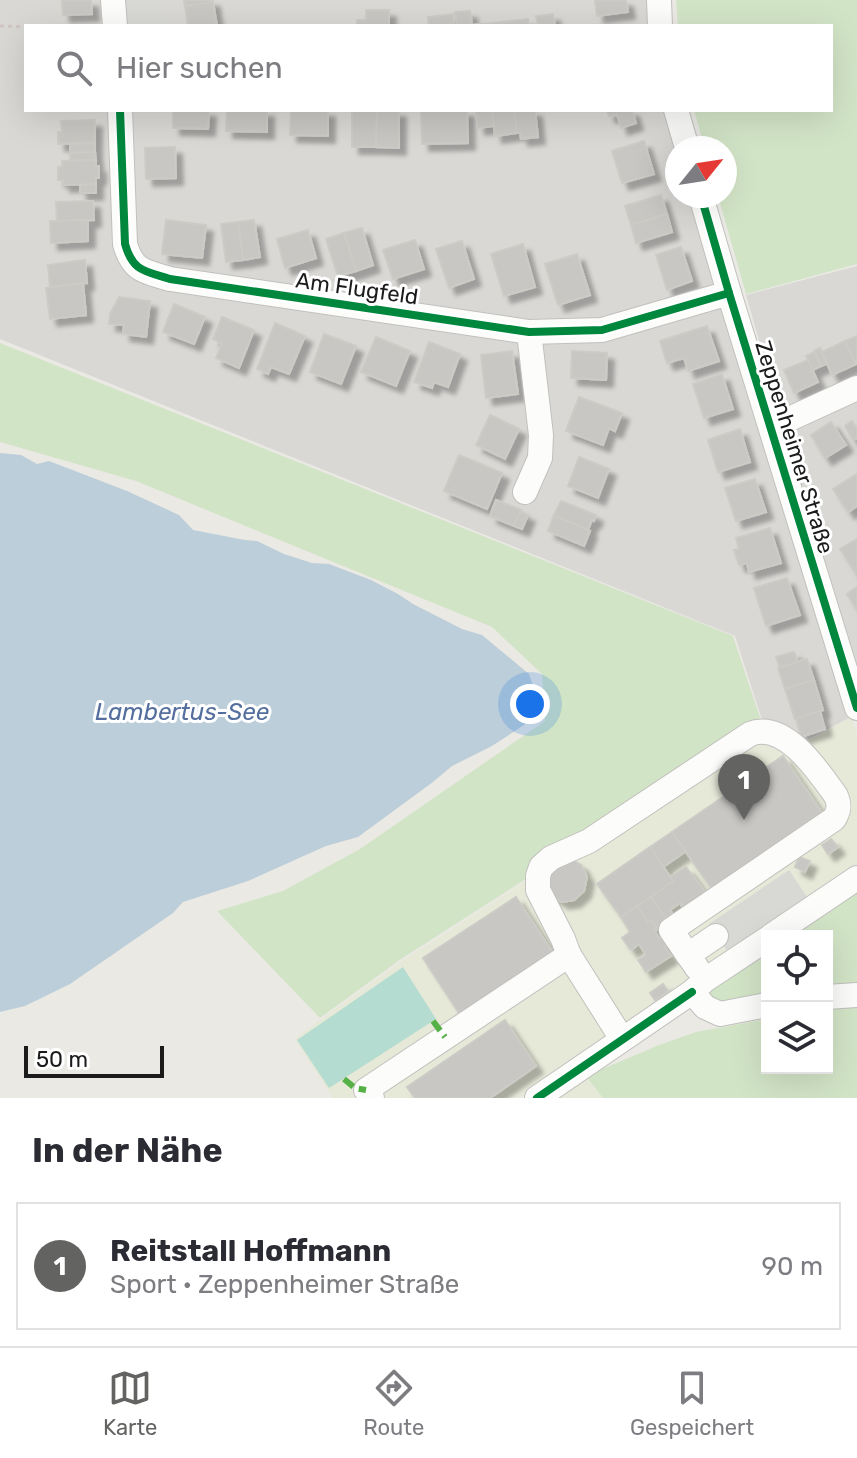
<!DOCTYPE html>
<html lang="de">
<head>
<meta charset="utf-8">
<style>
  :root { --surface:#fff; --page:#f7f7f7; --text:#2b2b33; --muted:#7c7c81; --line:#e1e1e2; --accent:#636361 }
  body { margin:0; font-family:Rubik,sans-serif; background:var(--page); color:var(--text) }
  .controls { position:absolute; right:24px; bottom:24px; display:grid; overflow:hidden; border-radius:0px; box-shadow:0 8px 32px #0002 }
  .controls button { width:72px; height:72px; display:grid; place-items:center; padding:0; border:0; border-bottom:2px solid var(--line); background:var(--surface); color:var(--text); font:40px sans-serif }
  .compass { position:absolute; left:665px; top:136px; width:72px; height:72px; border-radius:50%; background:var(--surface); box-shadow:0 8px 32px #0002; rotate:60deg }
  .scale { position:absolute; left:24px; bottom:20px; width:140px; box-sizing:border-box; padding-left:8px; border:4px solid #1b1b1b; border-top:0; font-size:22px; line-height:28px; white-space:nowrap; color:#1b1b1b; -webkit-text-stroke:6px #fff; paint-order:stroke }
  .you { position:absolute; left:530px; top:704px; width:28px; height:28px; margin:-20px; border:6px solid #fff; border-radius:50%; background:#1a73e8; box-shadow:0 0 0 12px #1a73e833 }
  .badge { display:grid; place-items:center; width:52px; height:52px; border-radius:50%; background:var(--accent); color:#fff; font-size:26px; font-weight:700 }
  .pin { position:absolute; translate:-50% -66px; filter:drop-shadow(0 2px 4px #0008) }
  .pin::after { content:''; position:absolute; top:42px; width:28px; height:24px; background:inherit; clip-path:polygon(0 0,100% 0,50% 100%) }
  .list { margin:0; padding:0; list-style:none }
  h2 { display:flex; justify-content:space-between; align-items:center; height:104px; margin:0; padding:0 32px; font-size:34px }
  h2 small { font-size:26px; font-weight:400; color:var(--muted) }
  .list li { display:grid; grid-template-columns:52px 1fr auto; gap:24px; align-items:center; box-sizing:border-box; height:128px; margin:0 16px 16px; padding:0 16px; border:2px solid var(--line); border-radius:0px }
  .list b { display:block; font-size:30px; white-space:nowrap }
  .list p { margin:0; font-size:26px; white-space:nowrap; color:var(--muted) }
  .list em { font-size:26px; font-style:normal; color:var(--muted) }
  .icon { flex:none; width:44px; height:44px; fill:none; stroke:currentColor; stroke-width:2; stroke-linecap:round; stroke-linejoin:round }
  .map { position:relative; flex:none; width:857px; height:1098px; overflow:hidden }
  .search { position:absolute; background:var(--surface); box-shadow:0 8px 32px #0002; left:24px; right:24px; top:24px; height:88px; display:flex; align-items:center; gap:20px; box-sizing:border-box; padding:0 28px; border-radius:0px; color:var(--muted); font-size:30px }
  .sheet { height:248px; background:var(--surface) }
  nav { display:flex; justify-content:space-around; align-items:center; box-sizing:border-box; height:112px; border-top:2px solid var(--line); background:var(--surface); font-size:22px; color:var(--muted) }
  nav a { display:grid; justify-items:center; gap:4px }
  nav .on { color:var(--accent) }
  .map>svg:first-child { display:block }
  .residential { fill:#d9d8d5 }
  .farmland { fill:#e6e9d8 }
  .grass { fill:#d2e4c6 }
  .pitch { fill:#b5dcd1 }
  .parking { fill:#d8d8d5 }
  .water { fill:#bcced9 }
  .building { fill:#c8c7c4; stroke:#cccbc6; stroke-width:2; filter:url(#shadow) }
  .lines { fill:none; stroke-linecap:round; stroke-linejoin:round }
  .minor-casing { stroke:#c1c0be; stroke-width:26 }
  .path { stroke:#cfc6c3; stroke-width:3; stroke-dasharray:4 4; stroke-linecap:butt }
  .minor { stroke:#fcfcfb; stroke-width:24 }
  .quiet { stroke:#55b145; stroke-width:6; stroke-dasharray:12 6; stroke-linecap:butt }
  .cycleway-casing { stroke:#fff; stroke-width:13 }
  .cycleway { stroke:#00873e; stroke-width:8 }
  .labels { text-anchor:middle; stroke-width:6; stroke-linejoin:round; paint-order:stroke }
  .street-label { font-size:22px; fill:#1b1b1b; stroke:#fff }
  .water-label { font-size:24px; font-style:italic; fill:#546e9e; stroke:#fff }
</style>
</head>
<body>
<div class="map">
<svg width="857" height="1098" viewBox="0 0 857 1098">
  <defs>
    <filter id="shadow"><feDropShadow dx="7" dy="7" stdDeviation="2" flood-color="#0004"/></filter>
  </defs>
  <rect width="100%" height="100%" fill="#eae9e4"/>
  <g class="residential">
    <polygon points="0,0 656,0 654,26 26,26 26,110 668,110 677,148 677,196 694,196 851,717 794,747 771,748 735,636 0,339"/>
    <polygon points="857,266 857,682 746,295"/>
  </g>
  <g class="farmland">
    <polygon points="851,717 857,734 857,869 519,1098 333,1098 294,1039 402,961 764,728 771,749 795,748"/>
    <polygon points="586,1076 603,1098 549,1098"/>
  </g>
  <g class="grass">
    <polygon points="676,0 857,0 857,264 746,294 718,196 725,196 725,148 705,148 694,110 831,110 831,26 678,26"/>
    <polygon points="0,343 733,636 763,727 401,959 320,1018 217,911 283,891 360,849 545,721 542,674 492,627 136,481 0,442"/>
    <polygon points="857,883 857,991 827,993 827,936 776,936"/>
    <polygon points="767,942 767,1001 711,1007 706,983"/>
    <polygon points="857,1006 857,1098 603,1098 586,1076 659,1045 696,1032 767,1019 767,1068 827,1068 827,1009"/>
  </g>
  <polygon class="pitch" points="403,967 436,1019 329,1088 297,1040"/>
  <g class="parking">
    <polygon points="118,0 162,0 165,26 122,26"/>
    <polygon points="789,870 807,897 727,951 709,924"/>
  </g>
  <polygon class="water" points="0,453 21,455 37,464 49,461 127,491 179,515 193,530 245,540 257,541 284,554 312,563 329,564 371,580 398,594 413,604 462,629 482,635 529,674 540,705 530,721 492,746 452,766 433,782 358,837 326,846 248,881 183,902 173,913 70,984 25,1006 0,1012"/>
  <g class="building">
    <polygon points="62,0 91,0 92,14 63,15"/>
    <polygon points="184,0 213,0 213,2 185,6"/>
    <polygon points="595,0 626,0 628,12 597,16"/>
    <polygon points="213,2 217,26 188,26 185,6"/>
    <polygon points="366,10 389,10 389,26 357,26 357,20 366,20"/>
    <polygon points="470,11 472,25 502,22 503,26 457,26 455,12"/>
    <polygon points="453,14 454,26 429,26 428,17"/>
    <polygon points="553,14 555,26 538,26 536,16"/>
    <polygon points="528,19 529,26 503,26 502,22"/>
    <polygon points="173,110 209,110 208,129 173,128"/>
    <polygon points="227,110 267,110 267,132 226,131"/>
    <polygon points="291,110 328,110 328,136 290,135"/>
    <polygon points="352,110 377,110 376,147 352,147"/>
    <polygon points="377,110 399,110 399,148 376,147"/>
    <polygon points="421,110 467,110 468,143 422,144"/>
    <polygon points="492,110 494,126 478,128 476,111"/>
    <polygon points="492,110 514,110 517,133 495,136"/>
    <polygon points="514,110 535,110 538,137 521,139 520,133 517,133"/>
    <polygon points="607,110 632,110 636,123 621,128 617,114 609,116"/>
    <polygon points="95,120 95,143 58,144 58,132 62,132 61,121"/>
    <polygon points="644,141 654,174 622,183 612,151"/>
    <polygon points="95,143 95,152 70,153 70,144"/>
    <polygon points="175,147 176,178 146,179 145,148"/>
    <polygon points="95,152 96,160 70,161 70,153"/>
    <polygon points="96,160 96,166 99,166 99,178 96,178 96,184 63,185 63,180 58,180 58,167 62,167 62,161"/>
    <polygon points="96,184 96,193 80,193 80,185"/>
    <polygon points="661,195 667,214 631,225 625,206"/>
    <polygon points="93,201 94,220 57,221 56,202"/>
    <polygon points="667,214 672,232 636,243 631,225"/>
    <polygon points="88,220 88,241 51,243 50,221"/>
    <polygon points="166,220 206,225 202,258 162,254"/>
    <polygon points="254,220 260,257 243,260 238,222"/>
    <polygon points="238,222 243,260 226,262 221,224"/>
    <polygon points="362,228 373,265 356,271 344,233"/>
    <polygon points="308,230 316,258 285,268 277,239"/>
    <polygon points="344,233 356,271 338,276 326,239"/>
    <polygon points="415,240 424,269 393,279 383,250"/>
    <polygon points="462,241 474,279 449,288 436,249"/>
    <polygon points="523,244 535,287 504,296 491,254"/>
    <polygon points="681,247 692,281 667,290 656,255"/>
    <polygon points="577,254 590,295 558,305 545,264"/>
    <polygon points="85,260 87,283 50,287 48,265"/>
    <polygon points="83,283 86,315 50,319 46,288"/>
    <polygon points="119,297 150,301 146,337 123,334 124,325 109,324 110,314"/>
    <polygon points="174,304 205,317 194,344 163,332"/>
    <polygon points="222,317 254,330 239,368 216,358 222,343 213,339"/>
    <polygon points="275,323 305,336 289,374 271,367 268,374 257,369"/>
    <polygon points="707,326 719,361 688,371 684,358 667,363 660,341"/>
    <polygon points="324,334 356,346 341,384 310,372"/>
    <polygon points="857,336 857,364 856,364 845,341"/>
    <polygon points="376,337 410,351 396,386 361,372"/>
    <polygon points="845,341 856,364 832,375 822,352"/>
    <polygon points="429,342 460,354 448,387 434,382 432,388 414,382"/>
    <polygon points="820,348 827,364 821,366 814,351"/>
    <polygon points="512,351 518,394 486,398 481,355"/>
    <polygon points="572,351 607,353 606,380 571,378"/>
    <polygon points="815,352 821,366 813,370 806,356"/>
    <polygon points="808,360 818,382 794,393 784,370"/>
    <polygon points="722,374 733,409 704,418 693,384"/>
    <polygon points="579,397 622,413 615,431 609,428 603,445 566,431"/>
    <polygon points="490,415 519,429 505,459 476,445"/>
    <polygon points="852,421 857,429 857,438 853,440 845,426"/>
    <polygon points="831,422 846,445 825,458 811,435"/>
    <polygon points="740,429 750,462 718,472 708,440"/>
    <polygon points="459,455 502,473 487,509 444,491"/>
    <polygon points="579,457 609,469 598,498 568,486"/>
    <polygon points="857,474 857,506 848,512 833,489"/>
    <polygon points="755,479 766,512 736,521 725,488"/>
    <polygon points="496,500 521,510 514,526 490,516"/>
    <polygon points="561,501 596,515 594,521 592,520 588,530 554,515"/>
    <polygon points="520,512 528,515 522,529 514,526"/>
    <polygon points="554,515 590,531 584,546 548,531"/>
    <polygon points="770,528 781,563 749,572 747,563 739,565 734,550 739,549 736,538"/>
    <polygon points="857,539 857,571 855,572 840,549"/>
    <polygon points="787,578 800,615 766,626 754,588"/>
    <polygon points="857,587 857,610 847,594"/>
    <polygon points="794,652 798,662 780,668 776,657"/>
    <polygon points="807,659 814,680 785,689 778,668"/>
    <polygon points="814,680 823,710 795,719 785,689"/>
    <polygon points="820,711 825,729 801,737 796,718"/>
    <polygon points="783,756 822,813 712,889 672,832"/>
    <polygon points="672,832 686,851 663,867 650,847"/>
    <polygon points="831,839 838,847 828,854 822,845"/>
    <polygon points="650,847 673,881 621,917 597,884"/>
    <polygon points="799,857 810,861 805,872 795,867"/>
    <polygon points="571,859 581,865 587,877 584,891 574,900 562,902 551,895 547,869"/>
    <polygon points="686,867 708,896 685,911 680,903 670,910 675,918 668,922 651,897 673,881 670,877"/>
    <polygon points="516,897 554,955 461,1016 423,958"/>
    <polygon points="651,897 668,922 654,932 653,929 657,927 653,921 648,922 637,906"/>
    <polygon points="637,906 648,922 653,921 657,927 653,929 659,938 663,936 669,944 665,947 671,956 646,972 638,960 646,955 639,944 631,950 622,938 630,932 621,917"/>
    <polygon points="663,984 668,991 655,1000 650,993"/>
    <polygon points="505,1020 536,1066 490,1098 415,1098 407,1087"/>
  </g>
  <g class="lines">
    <g class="minor-casing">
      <g id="minor">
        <polyline points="113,0 115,26"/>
        <polyline points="659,0 660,26"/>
        <path d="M120 110 125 244C133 272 145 271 170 279L529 332 602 330 729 293"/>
        <polyline points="676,110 687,148"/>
        <polyline points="701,196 729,293 857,708"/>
        <polyline points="772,427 857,388"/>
        <polyline points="525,492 540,458 541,435 529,332"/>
        <polyline points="771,936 857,878"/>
        <path d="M569 955 563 939 538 890V876L541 867 551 858 589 841 750 734C785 720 819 772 836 796 840 805 839 811 834 819L671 930 688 955"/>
        <polyline points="697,968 688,955 716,936"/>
        <polyline points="692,992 705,1007 720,1014 767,1005"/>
        <polyline points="827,997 857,995"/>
        <polyline points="372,1098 366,1090 569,955 622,1039"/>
        <polyline points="537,1098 692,992 705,980 767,939"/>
      </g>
    </g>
    <polyline class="path" points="0,26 26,27"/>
    <use href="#minor" class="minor"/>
    <g class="quiet">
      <polyline points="433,1021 445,1037"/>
      <polyline points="344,1079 355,1088 366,1090"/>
    </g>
    <g class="cycleway-casing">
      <g id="cycleway">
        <path d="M120 110 125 244C133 272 145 271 170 279L529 332 602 330 729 293"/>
        <polyline points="701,196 729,293 857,708"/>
        <polyline points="537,1098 692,992"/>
      </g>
    </g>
    <use href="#cycleway" class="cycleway"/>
  </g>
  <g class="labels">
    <g class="street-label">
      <text transform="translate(357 288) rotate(8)" y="8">Am Flugfeld</text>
      <text transform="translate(795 447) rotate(73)" y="8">Zeppenheimer Straße</text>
    </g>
    <g class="water-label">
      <text x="182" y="720">Lambertus-See</text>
    </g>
  </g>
</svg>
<div class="controls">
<button><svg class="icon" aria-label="locate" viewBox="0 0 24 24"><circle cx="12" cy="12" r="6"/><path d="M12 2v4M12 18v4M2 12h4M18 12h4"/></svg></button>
<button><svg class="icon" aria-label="layers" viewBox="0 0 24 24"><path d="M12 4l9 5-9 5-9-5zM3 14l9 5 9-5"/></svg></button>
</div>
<svg class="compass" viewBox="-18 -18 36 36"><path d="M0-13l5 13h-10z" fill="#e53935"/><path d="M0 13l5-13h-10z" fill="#7c7c81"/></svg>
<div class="scale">50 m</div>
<div class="you"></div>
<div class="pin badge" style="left:744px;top:820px">1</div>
<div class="search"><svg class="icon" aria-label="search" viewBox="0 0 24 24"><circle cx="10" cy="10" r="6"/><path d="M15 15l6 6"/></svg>Hier suchen</div>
</div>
<section class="sheet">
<h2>In der Nähe<small></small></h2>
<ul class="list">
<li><span class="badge">1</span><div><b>Reitstall Hoffmann</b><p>Sport · Zeppenheimer Straße</p></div><em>90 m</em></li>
</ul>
</section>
<nav>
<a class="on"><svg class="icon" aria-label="map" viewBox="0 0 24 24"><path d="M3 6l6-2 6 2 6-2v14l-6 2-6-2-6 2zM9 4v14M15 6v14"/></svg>Karte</a>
<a><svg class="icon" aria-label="directions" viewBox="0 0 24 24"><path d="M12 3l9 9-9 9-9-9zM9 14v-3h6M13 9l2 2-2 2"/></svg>Route</a>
<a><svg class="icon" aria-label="saved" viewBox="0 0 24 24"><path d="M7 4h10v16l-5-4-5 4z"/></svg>Gespeichert</a>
</nav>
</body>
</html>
